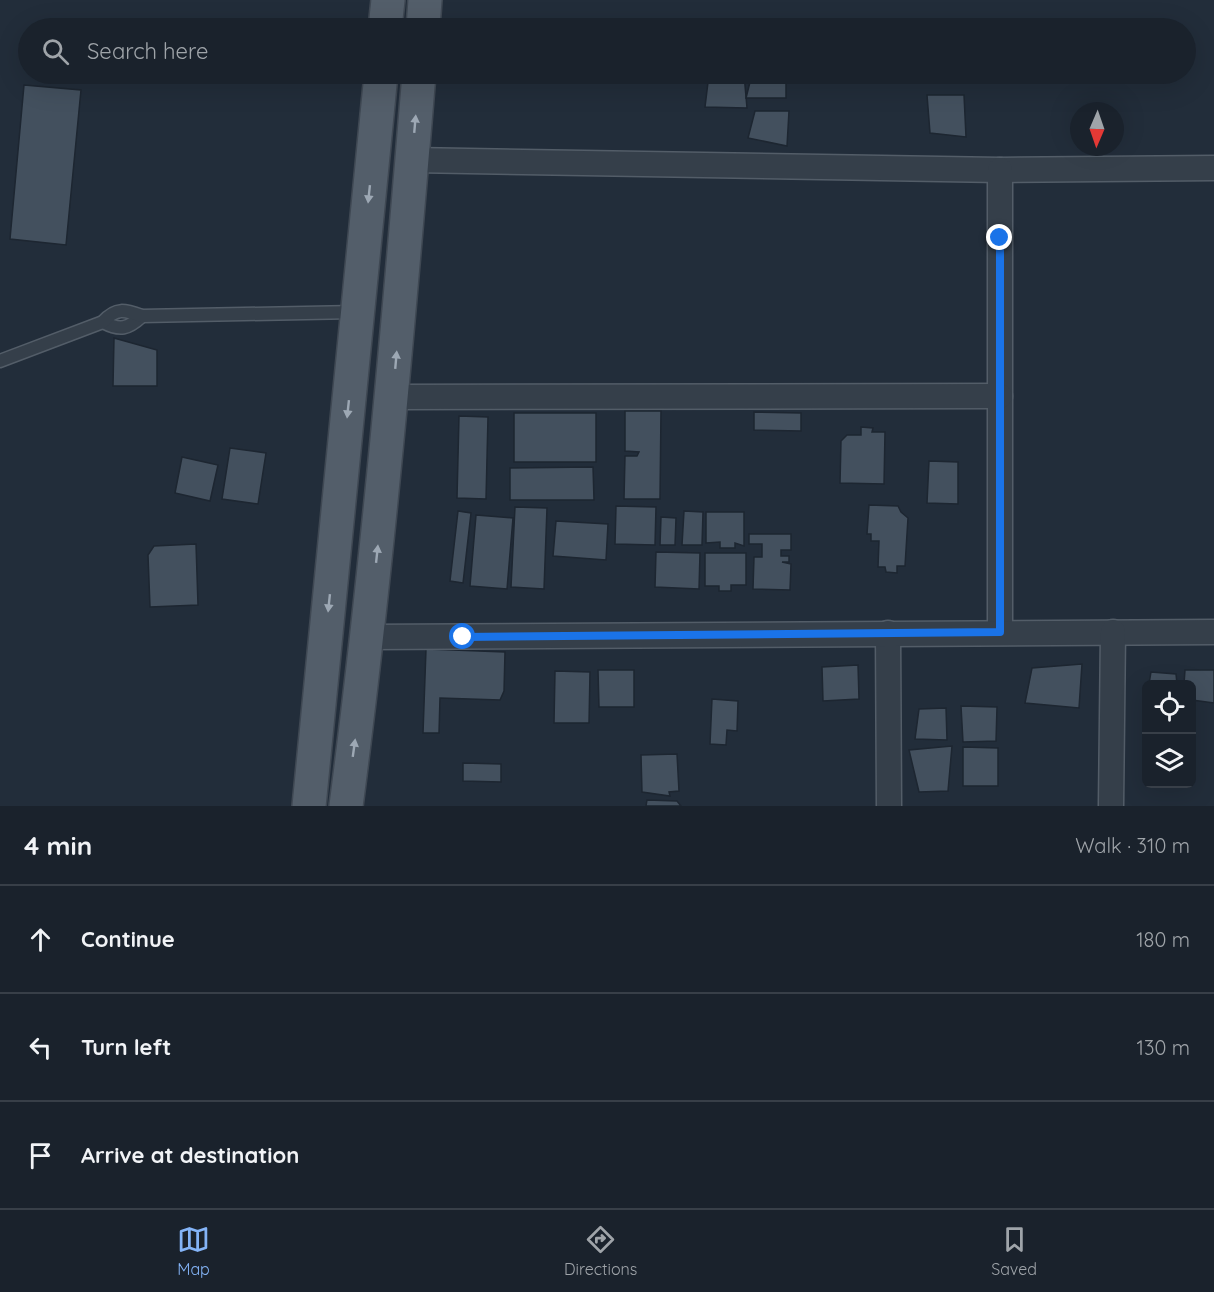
<!DOCTYPE html>
<html lang="en">
<head>
<meta charset="utf-8">
<style>
  :root { --surface:#1a222c; --page:#232a34; --text:#f1f3f6; --muted:#9fa4a9; --line:#383f48; --accent:#84b4f7 }
  body { margin:0; font-family:Quicksand,sans-serif; background:var(--page); color:var(--text) }
  .controls { position:absolute; right:18px; bottom:18px; display:grid; overflow:hidden; border-radius:9px; box-shadow:0 6px 24px #0002 }
  .controls button { width:54px; height:54px; display:grid; place-items:center; padding:0; border:0; border-bottom:2px solid var(--line); background:var(--surface); color:var(--text); font:30px sans-serif }
  .compass { position:absolute; left:1070px; top:102px; width:54px; height:54px; border-radius:50%; background:var(--surface); box-shadow:0 6px 24px #0002; rotate:182deg }
  .stop { position:absolute; width:18px; height:18px; margin:-14px; border:4px solid #1a73e8; border-radius:50%; background:#fff }
  .stop.end { background:#1a73e8; border-color:#fff; box-shadow:0 2px 6px #0008 }
  .list { margin:0; padding:0; list-style:none }
  h2 { display:flex; justify-content:space-between; align-items:center; height:78px; margin:0; padding:0 24px; font-size:26px }
  h2 small { font-size:20px; font-weight:400; color:var(--muted) }
  .list li { display:grid; grid-template-columns:39px 1fr auto; gap:18px; align-items:center; box-sizing:border-box; height:108px; padding:0 24px; border-top:2px solid var(--line) }
  .list b { display:block; font-size:22px; white-space:nowrap }
  .list em { font-size:20px; font-style:normal; color:var(--muted) }
  .icon { flex:none; width:33px; height:33px; fill:none; stroke:currentColor; stroke-width:2; stroke-linecap:round; stroke-linejoin:round }
  .map { position:relative; flex:none; width:1214px; height:806px; overflow:hidden }
  .search { position:absolute; background:var(--surface); box-shadow:0 6px 24px #0002; left:18px; right:18px; top:18px; height:66px; display:flex; align-items:center; gap:15px; box-sizing:border-box; padding:0 21px; border-radius:33px; color:var(--muted); font-size:22px }
  .sheet { height:402px; background:var(--surface) }
  nav { display:flex; justify-content:space-around; align-items:center; box-sizing:border-box; height:84px; border-top:2px solid var(--line); background:var(--surface); font-size:16px; color:var(--muted) }
  nav a { display:grid; justify-items:center; gap:3px }
  nav .on { color:var(--accent) }
  .map>svg:first-child { display:block }
  .building { fill:#43505e; stroke:#1d2631; stroke-width:1.5 }
  .lines { fill:none; stroke-linecap:round; stroke-linejoin:round }
  .service-casing { stroke:#535d68; stroke-width:15 }
  .minor-casing { stroke:#535d68; stroke-width:27 }
  .primary-casing { stroke:#3f4853; stroke-width:36 }
  .service { stroke:#353f4a; stroke-width:12 }
  .minor { stroke:#353f4a; stroke-width:24 }
  .primary { stroke:#535e6a; stroke-width:33 }
  .oneway { fill:#9da8b4 }
  .route { stroke:#1a73e8; stroke-width:8 }
</style>
</head>
<body>
<div class="map">
<svg width="1214" height="806" viewBox="0 0 1214 806">
  <rect width="100%" height="100%" fill="#222d3a"/>
  <g class="building">
    <polygon points="709,74 744,74 747,108 705,107"/>
    <polygon points="752,74 786,74 786,98 746,98"/>
    <polygon points="24,85 81,90 66,245 10,239"/>
    <polygon points="927,95 964,95 966,137 930,133"/>
    <polygon points="755,111 789,111 787,146 748,138"/>
    <polygon points="114,338 157,350 157,386 113,386"/>
    <polygon points="625,411 661,411 660,499 624,499 625,456 637,456 639,452 625,451"/>
    <polygon points="754,412 801,413 801,431 754,430"/>
    <rect x="514" y="413" width="82" height="49"/>
    <polygon points="459,416 488,417 486,499 457,498"/>
    <polygon points="861,427 873,428 872,432 885,432 884,484 840,483 841,441 847,435 861,435"/>
    <polygon points="230,448 266,453 258,504 222,499"/>
    <polygon points="182,457 218,465 210,501 175,493"/>
    <polygon points="929,461 958,462 958,504 927,503"/>
    <polygon points="593,467 594,500 510,500 510,468"/>
    <polygon points="869,505 898,506 901,512 908,518 905,566 897,566 897,573 886,572 885,567 878,567 879,541 871,541 871,534 867,534"/>
    <polygon points="616,506 656,507 655,545 615,544"/>
    <polygon points="515,507 547,508 544,589 511,587"/>
    <polygon points="458,511 471,513 463,583 450,581"/>
    <polygon points="684,511 703,512 702,545 682,545"/>
    <polygon points="706,512 744,512 744,546 735,543 735,548 720,548 720,542 706,543"/>
    <polygon points="476,515 513,518 507,589 470,586"/>
    <polygon points="661,517 676,518 675,545 660,545"/>
    <polygon points="556,521 608,524 606,560 553,556"/>
    <polygon points="749,534 791,534 791,550 781,550 781,556 789,556 789,562 782,562 791,564 790,590 753,589 754,557 762,557 762,544 749,544"/>
    <polygon points="196,544 198,605 150,607 148,555 154,546"/>
    <polygon points="656,552 700,553 699,589 655,587"/>
    <polygon points="705,553 746,553 746,585 731,585 731,591 719,591 719,586 705,586"/>
    <polygon points="426,649 505,652 504,691 500,700 440,698 439,733 423,733"/>
    <polygon points="1082,664 1079,708 1025,703 1032,668"/>
    <polygon points="858,665 859,699 823,701 822,667"/>
    <polygon points="598,670 634,670 634,707 599,707"/>
    <polygon points="1185,670 1214,670 1214,703 1192,700 1192,684 1184,684"/>
    <polygon points="555,671 590,672 589,723 554,723"/>
    <polygon points="1151,672 1176,674 1177,684 1149,684"/>
    <polygon points="712,699 738,701 737,731 727,730 726,745 710,744"/>
    <polygon points="961,706 997,707 996,741 963,742"/>
    <polygon points="946,708 947,740 915,739 919,709"/>
    <polygon points="952,746 948,791 919,792 909,750"/>
    <polygon points="963,747 998,748 998,786 963,786"/>
    <polygon points="677,754 679,791 669,792 670,796 642,792 641,755"/>
    <polygon points="463,763 501,764 501,782 463,781"/>
    <polygon points="647,800 677,801 681,806 646,806"/>
  </g>
  <g class="lines">
    <g class="service-casing">
      <g id="service">
        <path d="M103 322C120 331 128 329 142 316"/>
        <path d="M0 361 103 322C116 307 125 310 142 316L356 312"/>
      </g>
    </g>
    <g class="minor-casing">
      <g id="minor">
        <polyline points="412,160 1000,170 1214,168"/>
        <polyline points="1000,170 1000,632"/>
        <polyline points="393,397 1000,396"/>
        <polyline points="888,633 889,806"/>
        <polyline points="368,637 1214,632"/>
        <polyline points="1111,806 1113,632"/>
      </g>
    </g>
    <g class="primary-casing">
      <g id="primary">
        <polyline points="385,28 388,0"/>
        <polyline points="423,28 425,0"/>
        <polyline points="309,806 381,74"/>
        <path d="M346 806C378 562 399 318 419 74"/>
      </g>
    </g>
    <use href="#service" class="service"/>
    <use href="#minor" class="minor"/>
    <use href="#primary" class="primary"/>
  </g>
  <defs><path id="oneway-solid" d="M-6-.8H1V-3.2L6.5 0L1 3.2V.8H-6Z" transform="scale(1.5)"/></defs>
  <g class="oneway">
    <use href="#oneway-solid" transform="translate(415 124) rotate(-85)"/>
    <use href="#oneway-solid" transform="translate(369 194) rotate(96)"/>
    <use href="#oneway-solid" transform="translate(396 360) rotate(-85)"/>
    <use href="#oneway-solid" transform="translate(348 409) rotate(96)"/>
    <use href="#oneway-solid" transform="translate(377 554) rotate(-84)"/>
    <use href="#oneway-solid" transform="translate(329 603) rotate(96)"/>
    <use href="#oneway-solid" transform="translate(354 748) rotate(-82)"/>
  </g>
  <g class="lines">
    <polyline class="route" points="463,637 1000,632 1000,238"/>
  </g>
</svg>
<div class="controls">
<button><svg class="icon" aria-label="locate" viewBox="0 0 24 24"><circle cx="12" cy="12" r="6"/><path d="M12 2v4M12 18v4M2 12h4M18 12h4"/></svg></button>
<button><svg class="icon" aria-label="layers" viewBox="0 0 24 24"><path d="M12 4l9 5-9 5-9-5zM3 14l9 5 9-5"/></svg></button>
</div>
<svg class="compass" viewBox="-18 -18 36 36"><path d="M0-13l5 13h-10z" fill="#e53935"/><path d="M0 13l5-13h-10z" fill="#9fa4a9"/></svg>
<div class="stop" style="left:463px;top:637px"></div>
<div class="stop end" style="left:1000px;top:238px"></div>
<div class="search"><svg class="icon" aria-label="search" viewBox="0 0 24 24"><circle cx="10" cy="10" r="6"/><path d="M15 15l6 6"/></svg>Search here</div>
</div>
<section class="sheet">
<h2>4 min<small>Walk · 310 m</small></h2>
<ul class="list">
<li><svg class="icon" aria-label="ahead" viewBox="0 0 24 24"><path d="M12 20V5M6 11l6-6 6 6"/></svg><div><b>Continue</b></div><em>180 m</em></li>
<li><svg class="icon" aria-label="left" viewBox="0 0 24 24"><path d="M17 20v-9H6M10 6l-5 5 5 5"/></svg><div><b>Turn left</b></div><em>130 m</em></li>
<li><svg class="icon" aria-label="arrive" viewBox="0 0 24 24"><path d="M6 21V4h12l-3 4 3 4H6"/></svg><div><b>Arrive at destination</b></div></li>
</ul>
</section>
<nav>
<a class="on"><svg class="icon" aria-label="map" viewBox="0 0 24 24"><path d="M3 6l6-2 6 2 6-2v14l-6 2-6-2-6 2zM9 4v14M15 6v14"/></svg>Map</a>
<a><svg class="icon" aria-label="directions" viewBox="0 0 24 24"><path d="M12 3l9 9-9 9-9-9zM9 14v-3h6M13 9l2 2-2 2"/></svg>Directions</a>
<a><svg class="icon" aria-label="saved" viewBox="0 0 24 24"><path d="M7 4h10v16l-5-4-5 4z"/></svg>Saved</a>
</nav>
</body>
</html>
